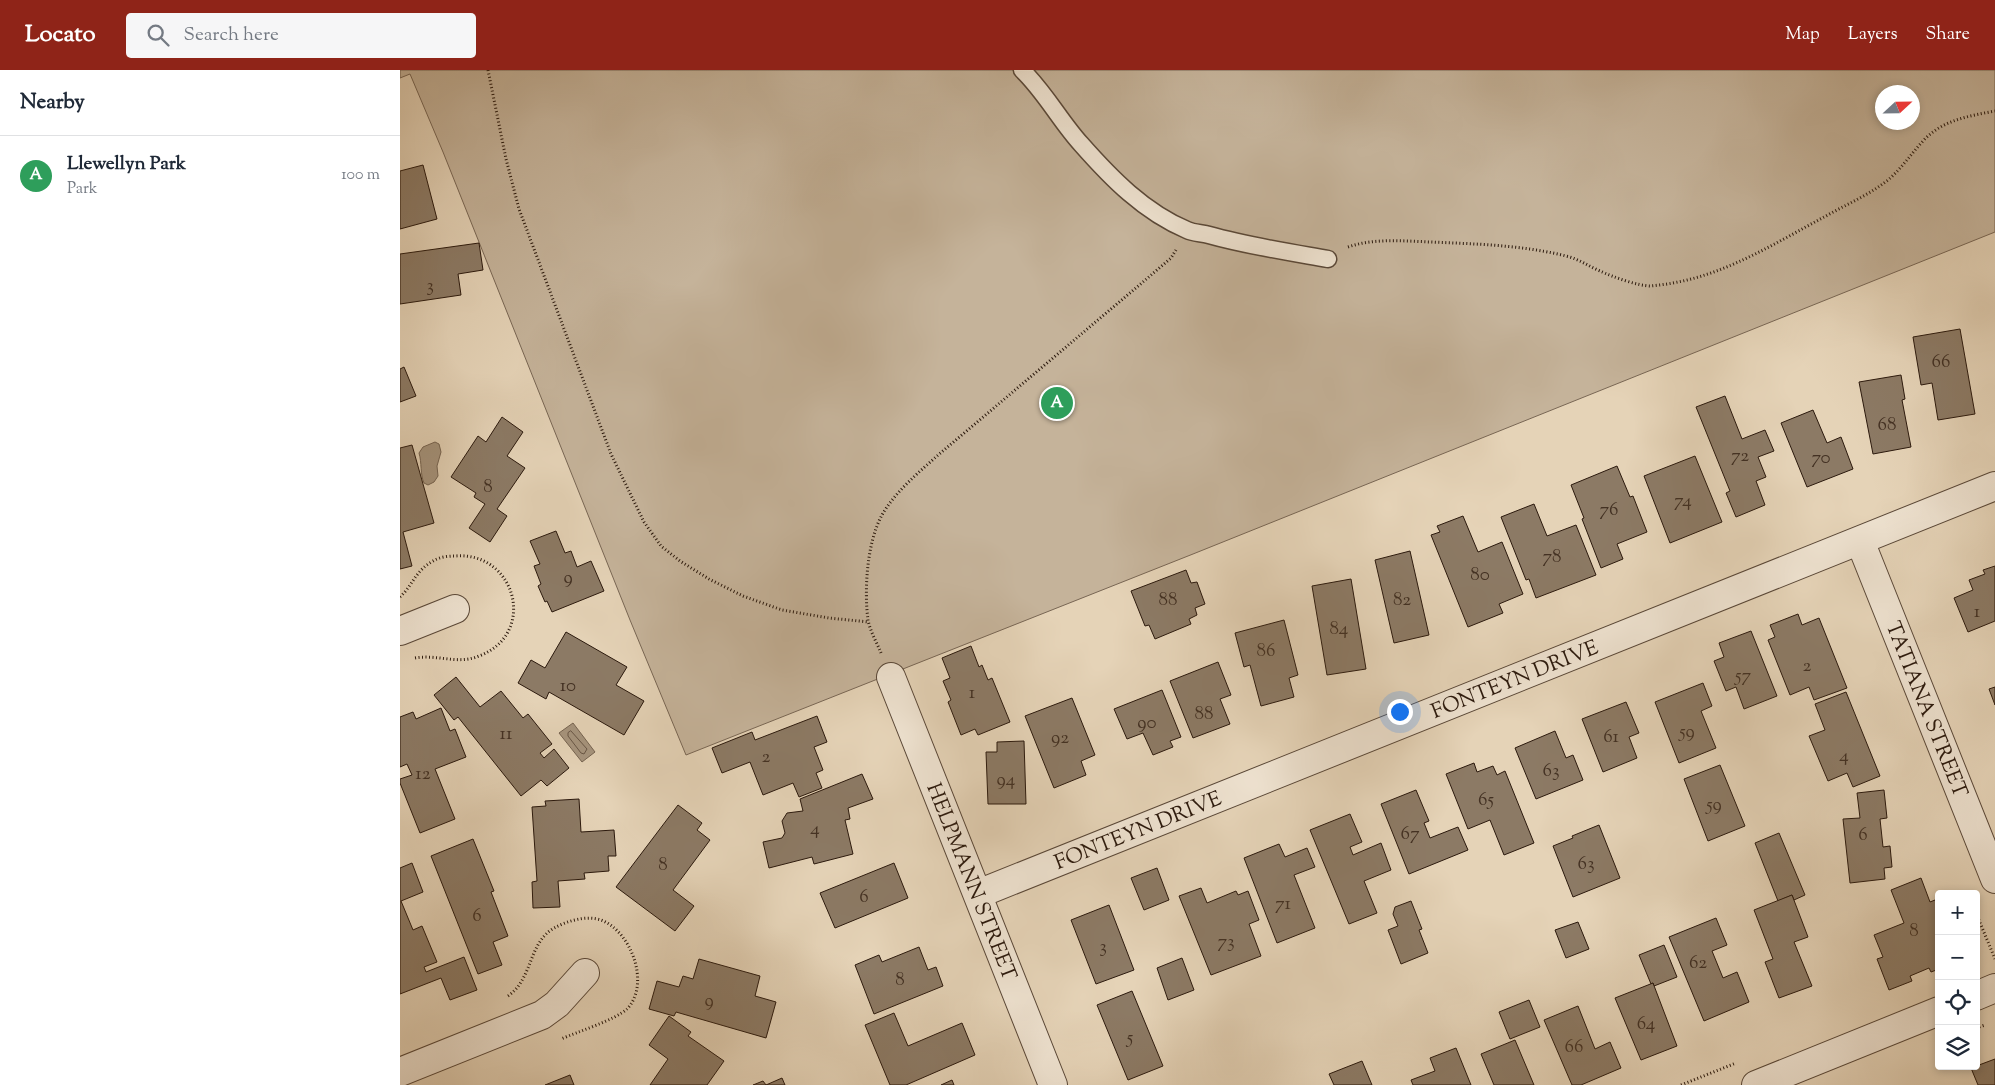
<!DOCTYPE html>
<html lang="en">
<head>
<meta charset="utf-8">
<style>
  :root { --surface:#fff; --page:#f6f6f7; --text:#1f2937; --muted:#747a83; --line:#e0e1e3; --accent:#8f2418 }
  body { margin:0; font-family:"Sorts Mill Goudy",serif; background:var(--page); color:var(--text) }
  .controls { position:absolute; right:15px; bottom:15px; display:grid; overflow:hidden; border-radius:5px; box-shadow:0 2px 8px #0003 }
  .controls button { width:45px; height:45px; display:grid; place-items:center; padding:0; border:0; border-bottom:1px solid var(--line); background:var(--surface); color:var(--text); font:25px sans-serif }
  .compass { position:absolute; left:1475px; top:15px; width:45px; height:45px; border-radius:50%; background:var(--surface); box-shadow:0 2px 8px #0003; rotate:68deg }
  .you { position:absolute; left:999px; top:641px; width:18px; height:18px; margin:-12px; border:4px solid #fff; border-radius:50%; background:#1a73e8; box-shadow:0 0 0 8px #1a73e833 }
  .badge { display:grid; place-items:center; width:32px; height:32px; border-radius:50%; background:var(--accent); color:#fff; font-size:16px; font-weight:700 }
  .pin { position:absolute; translate:-50% -50%; border:2px solid #fff; box-shadow:0 1px 5px #0006 }
  .list { margin:0; padding:0; list-style:none }
  h2 { display:flex; justify-content:space-between; align-items:center; height:65px; margin:0; padding:0 20px; font-size:21px }
  h2 small { font-size:16px; font-weight:400; color:var(--muted) }
  .list li { display:grid; grid-template-columns:32px 1fr auto; gap:15px; align-items:center; box-sizing:border-box; height:80px; padding:0 20px; border-top:1px solid var(--line) }
  .list b { display:block; font-size:19px; white-space:nowrap }
  .list p { margin:0; font-size:16px; white-space:nowrap; color:var(--muted) }
  .list em { font-size:16px; font-style:normal; color:var(--muted) }
  .icon { flex:none; width:28px; height:28px; fill:none; stroke:currentColor; stroke-width:2; stroke-linecap:round; stroke-linejoin:round }
  .map { position:relative; flex:none; width:1595px; height:1015px; overflow:hidden }
  header { display:flex; align-items:center; gap:30px; box-sizing:border-box; height:70px; padding:0 25px; background:var(--accent); color:#fff }
  header strong { font-size:24px }
  nav { display:flex; gap:28px; margin-inline-start:auto; font-size:18px }
  .search { width:350px; height:45px; background:var(--page); display:flex; align-items:center; gap:12px; box-sizing:border-box; padding:0 18px; border-radius:5px; color:var(--muted); font-size:19px }
  main { display:flex }
  aside { flex:1; background:var(--surface) }
  .map>svg:first-child { display:block }
  .green { fill:#c5b39a; stroke:#786654; fill-rule:evenodd }
  .water { fill:#a6947d; stroke:#756350 }
  .lines { fill:none; stroke-linecap:round; stroke-linejoin:round }
  .shore { stroke:#685645; stroke-width:1 }
  .building { fill:#8c7a65; stroke:#2b190d }
  .service-casing { stroke:#5a4838; stroke-width:19 }
  .minor-casing { stroke:#5a4838; stroke-width:30 }
  .path { stroke:#2b190d; stroke-width:3; stroke-dasharray:1 2.5; stroke-linecap:butt }
  .service { stroke:#eee2d0; stroke-width:16 }
  .minor { stroke:#eee2d0; stroke-width:28 }
  .labels { text-anchor:middle; stroke-width:4; stroke-linejoin:round; paint-order:stroke }
  .number-label { font-size:19px; fill:#433123 }
  .street-label { font-size:21px; fill:#2b190d; stroke:#eee2d0 }
</style>
</head>
<body>
<header>
<strong>Locato</strong>
<div class="search"><svg class="icon" aria-label="search" viewBox="0 0 24 24"><circle cx="10" cy="10" r="6"/><path d="M15 15l6 6"/></svg>Search here</div>
<nav><a>Map</a><a>Layers</a><a>Share</a></nav>
</header>
<main>
<aside>
<h2>Nearby<small></small></h2>
<ul class="list">
<li><span class="badge" style="background:#2e9e5b">A</span><div><b>Llewellyn Park</b><p>Park</p></div><em>100 m</em></li>
</ul>
</aside>
<div class="map">
<svg width="1595" height="1015" viewBox="0 0 1595 1015">
  <rect width="100%" height="100%" fill="#e5d3b7"/>
  <filter id="stains"><feTurbulence type="fractalNoise" baseFrequency=".004" numOctaves="4"/><feColorMatrix values="0 0 0 0 .2 0 0 0 0 .09 0 0 0 0 .02 0 0 0 .5 -.17"/></filter>
  <radialGradient id="worn" r=".72"><stop offset=".6" stop-color="#630" stop-opacity="0"/><stop offset="1" stop-color="#630" stop-opacity=".3"/></radialGradient>
  <path class="green" d="M0 0H1595V162L793 484 286 685 230 550 43 82 10 4 0 8ZM1482 22H1512V52H1482Z"/>
  <g class="water">
    <path d="M35 372 39 374 41 382 37 396 38 406 34 412 28 415 24 413C20 404 22 393 19 383L23 377Z"/>
    <polygon points="173,653 195,682 182,692 159,663"/>
  </g>
  <g class="lines">
    <polygon class="shore" points="171,661 187,679 184,684 181,683 168,666 168,663"/>
  </g>
  <g class="building">
    <polygon points="23,95 37,149 0,159 0,101"/>
    <polygon points="79,173 83,200 58,204 61,225 0,234 0,184"/>
    <polygon points="1560,259 1575,344 1538,350 1532,313 1521,315 1513,267"/>
    <polygon points="4,297 16,326 0,332 0,299"/>
    <polygon points="1501,305 1505,329 1502,330 1511,377 1473,384 1459,312"/>
    <polygon points="1325,326 1342,369 1365,360 1374,381 1358,387 1366,407 1356,411 1365,435 1336,447 1326,423 1330,421 1296,337"/>
    <polygon points="1413,340 1427,373 1441,367 1453,399 1407,417 1381,353"/>
    <polygon points="102,347 123,362 107,386 125,398 97,439 107,446 90,472 69,458 85,434 74,427 76,423 51,407 78,366 86,372"/>
    <polygon points="12,375 34,453 3,462 12,496 0,499 0,378"/>
    <polygon points="1295,386 1322,452 1270,473 1244,406"/>
    <polygon points="1217,396 1230,427 1233,426 1247,462 1217,474 1223,489 1201,498 1182,449 1184,448 1171,415"/>
    <polygon points="1134,434 1147,466 1176,455 1196,505 1136,528 1129,509 1126,510 1101,447"/>
    <polygon points="1063,446 1078,482 1102,472 1123,524 1099,534 1103,543 1068,557 1031,465 1040,462 1037,456"/>
    <polygon points="156,461 165,483 171,481 177,497 191,491 204,521 152,542 147,531 145,532 138,516 141,514 134,496 140,494 130,471"/>
    <polygon points="1010,481 1029,565 994,573 975,490"/>
    <polygon points="1595,496 1595,551 1568,562 1554,528 1573,520 1569,510 1585,504 1583,500"/>
    <polygon points="786,500 791,513 797,512 805,534 795,538 797,545 789,549 791,554 755,569 749,555 745,556 731,521"/>
    <polygon points="951,509 966,599 927,605 912,516"/>
    <polygon points="1398,544 1402,555 1419,548 1447,618 1414,630 1409,617 1390,625 1368,570 1375,567 1370,555"/>
    <polygon points="884,550 898,605 889,608 894,627 861,636 850,595 844,597 835,563"/>
    <polygon points="1351,561 1377,626 1344,639 1336,617 1326,621 1314,591 1324,587 1319,573"/>
    <polygon points="166,562 227,597 216,615 244,631 224,665 149,622 146,629 118,613 131,590 145,598"/>
    <polygon points="571,576 579,597 582,595 588,610 592,608 610,652 578,665 575,659 561,665 548,632 551,630 543,611 550,608 542,588"/>
    <polygon points="818,592 831,625 820,629 830,654 793,668 770,611"/>
    <polygon points="56,607 80,637 101,621 123,648 128,644 152,674 140,683 144,688 154,679 169,698 147,716 141,710 121,726 58,647 54,650 34,625"/>
    <polygon points="1303,613 1312,636 1301,641 1316,678 1279,693 1255,632"/>
    <polygon points="1595,617 1595,635 1589,619"/>
    <polygon points="762,620 781,667 770,671 773,677 753,685 743,663 727,669 714,639"/>
    <polygon points="1446,622 1480,706 1453,717 1447,703 1428,711 1409,666 1425,660 1415,634"/>
    <polygon points="672,628 695,685 681,691 686,705 654,718 625,646"/>
    <polygon points="1226,632 1239,663 1229,667 1237,688 1203,702 1182,649"/>
    <polygon points="41,638 50,661 55,659 66,687 35,699 55,749 20,763 0,713 0,709 12,705 7,694 0,697 0,647 13,642 16,649"/>
    <polygon points="417,646 427,672 414,677 423,700 416,703 422,718 399,727 393,713 363,725 350,692 322,703 312,678 352,662 355,670"/>
    <polygon points="1155,661 1166,688 1173,685 1183,710 1136,729 1115,678"/>
    <polygon points="624,671 626,734 588,734 586,682 597,682 597,672"/>
    <polygon points="1074,693 1077,702 1093,696 1097,705 1105,701 1134,773 1104,785 1090,750 1068,759 1046,704"/>
    <polygon points="1320,695 1345,756 1308,771 1284,709"/>
    <polygon points="462,704 473,729 448,738 450,749 445,750 453,784 414,794 412,787 369,798 363,772 382,768 385,763 382,751 387,743 403,741 400,729"/>
    <polygon points="1016,720 1029,751 1024,753 1030,768 1058,757 1068,780 1009,804 981,734"/>
    <polygon points="1484,720 1487,748 1480,749 1483,777 1490,776 1492,797 1484,798 1485,809 1450,813 1443,749 1460,748 1457,723"/>
    <polygon points="179,729 181,762 214,760 216,786 208,786 209,801 184,803 185,809 158,811 160,837 133,838 132,812 137,811 132,737 146,736 145,731"/>
    <polygon points="278,735 302,753 297,760 310,770 273,820 294,836 275,861 216,817"/>
    <polygon points="950,744 962,772 950,777 953,785 981,773 991,800 964,811 977,843 949,854 910,760"/>
    <polygon points="1199,755 1220,808 1173,827 1153,776 1173,768 1172,766"/>
    <polygon points="1379,763 1405,825 1394,830 1392,825 1378,831 1355,773"/>
    <polygon points="73,769 94,821 91,822 108,866 93,872 102,895 78,904 31,786"/>
    <polygon points="879,774 885,787 907,778 915,797 894,805 915,858 877,873 844,788"/>
    <polygon points="12,793 23,822 1,831 13,860 22,856 37,892 24,897 26,902 64,887 77,920 50,930 41,908 0,924 0,798"/>
    <polygon points="494,793 508,828 435,858 420,823"/>
    <polygon points="757,798 769,830 744,840 731,808"/>
    <polygon points="1521,808 1530,832 1535,830 1539,839 1539,899 1531,902 1529,898 1510,906 1512,911 1489,920 1477,889 1483,887 1474,865 1504,853 1491,820"/>
    <polygon points="801,818 807,833 836,821 838,825 848,821 859,850 849,854 861,886 811,905 779,826"/>
    <polygon points="1392,825 1408,867 1394,872 1412,916 1379,928 1365,892 1373,889 1354,840"/>
    <polygon points="1011,831 1022,859 1019,860 1028,883 1001,894 988,860 998,856 993,844 995,837"/>
    <polygon points="709,835 734,900 696,914 671,850"/>
    <polygon points="1316,848 1327,875 1312,881 1323,908 1337,902 1349,932 1304,951 1269,867"/>
    <polygon points="1178,852 1189,879 1166,888 1155,860"/>
    <polygon points="1264,875 1277,907 1254,916 1253,913 1251,914 1239,885"/>
    <polygon points="519,877 528,900 536,897 543,916 474,944 455,895 479,885 482,892"/>
    <polygon points="782,888 794,920 768,930 757,898"/>
    <polygon points="299,889 360,906 355,926 376,932 366,968 276,942 274,946 249,939 257,911 279,917 283,906 293,909"/>
    <polygon points="1253,913 1277,976 1241,990 1215,928"/>
    <polygon points="732,921 763,996 728,1010 697,935"/>
    <polygon points="1129,930 1140,957 1110,969 1099,942"/>
    <polygon points="1178,936 1195,979 1210,972 1221,998 1181,1015 1172,1015 1144,950"/>
    <polygon points="494,943 508,976 562,953 575,985 506,1015 490,1015 465,955"/>
    <polygon points="269,946 291,962 288,966 324,991 307,1015 250,1015 268,989 249,975"/>
    <polygon points="1115,970 1134,1015 1094,1015 1081,984"/>
    <polygon points="1056,978 1071,1015 1013,1015 1011,1010 1035,1001 1030,988"/>
    <polygon points="1595,989 1595,1015 1578,1015 1571,998"/>
    <polygon points="962,991 972,1015 934,1015 929,1004"/>
    <polygon points="170,1005 174,1015 145,1015"/>
    <polygon points="382,1008 385,1015 366,1015"/>
    <polygon points="552,1010 554,1015 541,1015"/>
    <polygon points="363,1011 366,1015 353,1015"/>
  </g>
  <g class="lines">
    <g class="service-casing">
      <path id="service" d="M622 0C645 22 660 51 681 74 711 108 744 142 787 160 793 163 802 163 809 165 848 176 888 182 928 189"/>
    </g>
    <g class="minor-casing">
      <g id="minor">
        <path id="s1" d="M1460 471 1595 809"/>
        <polyline points="0,561 55,539"/>
        <path id="s2" d="M491 607 653 1015"/>
        <path id="s3" d="M578 824 1595 416"/>
        <polyline points="1576,926 1595,918"/>
        <polyline points="0,1002 142,945 157,934 185,903"/>
        <polyline points="1356,1015 1539,941"/>
      </g>
    </g>
    <g class="path">
      <polyline points="88,0 106,89 119,139 211,384 244,452 261,476 280,491 309,509 343,526 382,540 429,548 469,552"/>
      <path d="M948 177C974 168 1003 171 1031 172 1076 174 1122 175 1166 186 1179 189 1188 196 1200 201 1213 207 1238 216 1251 216 1260 215 1269 214 1278 212 1330 202 1379 171 1426 146 1447 134 1469 125 1488 110 1502 98 1511 84 1523 71 1542 50 1569 46 1595 41"/>
      <path d="M0 527C13 515 15 501 33 491 39 487 48 486 55 486 116 481 138 564 79 586 58 595 37 584 15 588"/>
      <path d="M481 583C477 573 470 561 468 550 464 520 467 472 482 445 495 422 517 404 537 386L750 206 771 188 776 180"/>
      <polyline points="1576,843 1595,889"/>
      <path d="M108 926C133 909 128 873 154 858 167 851 186 845 201 850 231 861 251 914 227 939 215 950 177 962 161 969"/>
      <polyline points="1576,958 1585,955"/>
      <polyline points="1281,1015 1336,993"/>
    </g>
    <use href="#service" class="service"/>
    <use href="#minor" class="minor"/>
  </g>
  <g class="labels">
    <g class="number-label">
      <text x="30" y="221">3</text>
      <text x="1541" y="297">66</text>
      <text x="1487" y="360">68</text>
      <text x="1340" y="391">72</text>
      <text x="1421" y="393">70</text>
      <text x="88" y="422">8</text>
      <text x="1283" y="436">74</text>
      <text x="1209" y="445">76</text>
      <text x="1152" y="492">78</text>
      <text x="1080" y="510">80</text>
      <text x="168" y="513">9</text>
      <text x="768" y="535">88</text>
      <text x="1002" y="535">82</text>
      <text x="1577" y="547">1</text>
      <text x="939" y="564">84</text>
      <text x="866" y="586">86</text>
      <text x="1407" y="601">2</text>
      <text x="1343" y="611">57</text>
      <text x="168" y="621">10</text>
      <text x="572" y="628">1</text>
      <text x="804" y="649">88</text>
      <text x="747" y="658">90</text>
      <text x="1287" y="667">59</text>
      <text x="106" y="669">11</text>
      <text x="1211" y="672">61</text>
      <text x="660" y="673">92</text>
      <text x="1444" y="691">4</text>
      <text x="366" y="692">2</text>
      <text x="1151" y="706">63</text>
      <text x="23" y="709">12</text>
      <text x="606" y="715">94</text>
      <text x="1086" y="735">65</text>
      <text x="1314" y="740">59</text>
      <text x="415" y="764">4</text>
      <text x="1010" y="769">67</text>
      <text x="1463" y="770">6</text>
      <text x="1186" y="799">63</text>
      <text x="263" y="800">8</text>
      <text x="464" y="832">6</text>
      <text x="883" y="839">71</text>
      <text x="77" y="851">6</text>
      <text x="1514" y="866">8</text>
      <text x="826" y="877">73</text>
      <text x="703" y="882">3</text>
      <text x="1298" y="898">62</text>
      <text x="500" y="915">8</text>
      <text x="309" y="936">9</text>
      <text x="1246" y="959">64</text>
      <text x="730" y="973">5</text>
      <text x="1174" y="982">66</text>
    </g>
    <g class="street-label">
      <text dy="7" stroke="none"><textPath href="#s3" startOffset="578">FONTEYN DRIVE</textPath></text>
      <text dy="7" stroke="none"><textPath href="#s1" startOffset="181">TATIANA STREET</textPath></text>
      <text dy="7" stroke="none"><textPath href="#s3" startOffset="172">FONTEYN DRIVE</textPath></text>
      <text dy="7" stroke="none"><textPath href="#s2" startOffset="220">HELPMANN STREET</textPath></text>
    </g>
  </g>
  <rect width="100%" height="100%" filter="url(#stains)"/>
  <rect width="100%" height="100%" fill="url(#worn)"/>
</svg>
<div class="controls">
<button>+</button>
<button>−</button>
<button><svg class="icon" aria-label="locate" viewBox="0 0 24 24"><circle cx="12" cy="12" r="6"/><path d="M12 2v4M12 18v4M2 12h4M18 12h4"/></svg></button>
<button><svg class="icon" aria-label="layers" viewBox="0 0 24 24"><path d="M12 4l9 5-9 5-9-5zM3 14l9 5 9-5"/></svg></button>
</div>
<svg class="compass" viewBox="-18 -18 36 36"><path d="M0-13l5 13h-10z" fill="#e53935"/><path d="M0 13l5-13h-10z" fill="#747a83"/></svg>
<div class="you"></div>
<div class="pin badge" style="left:657px;top:333px;background:#2e9e5b">A</div>
</div>
</main>
</body>
</html>
